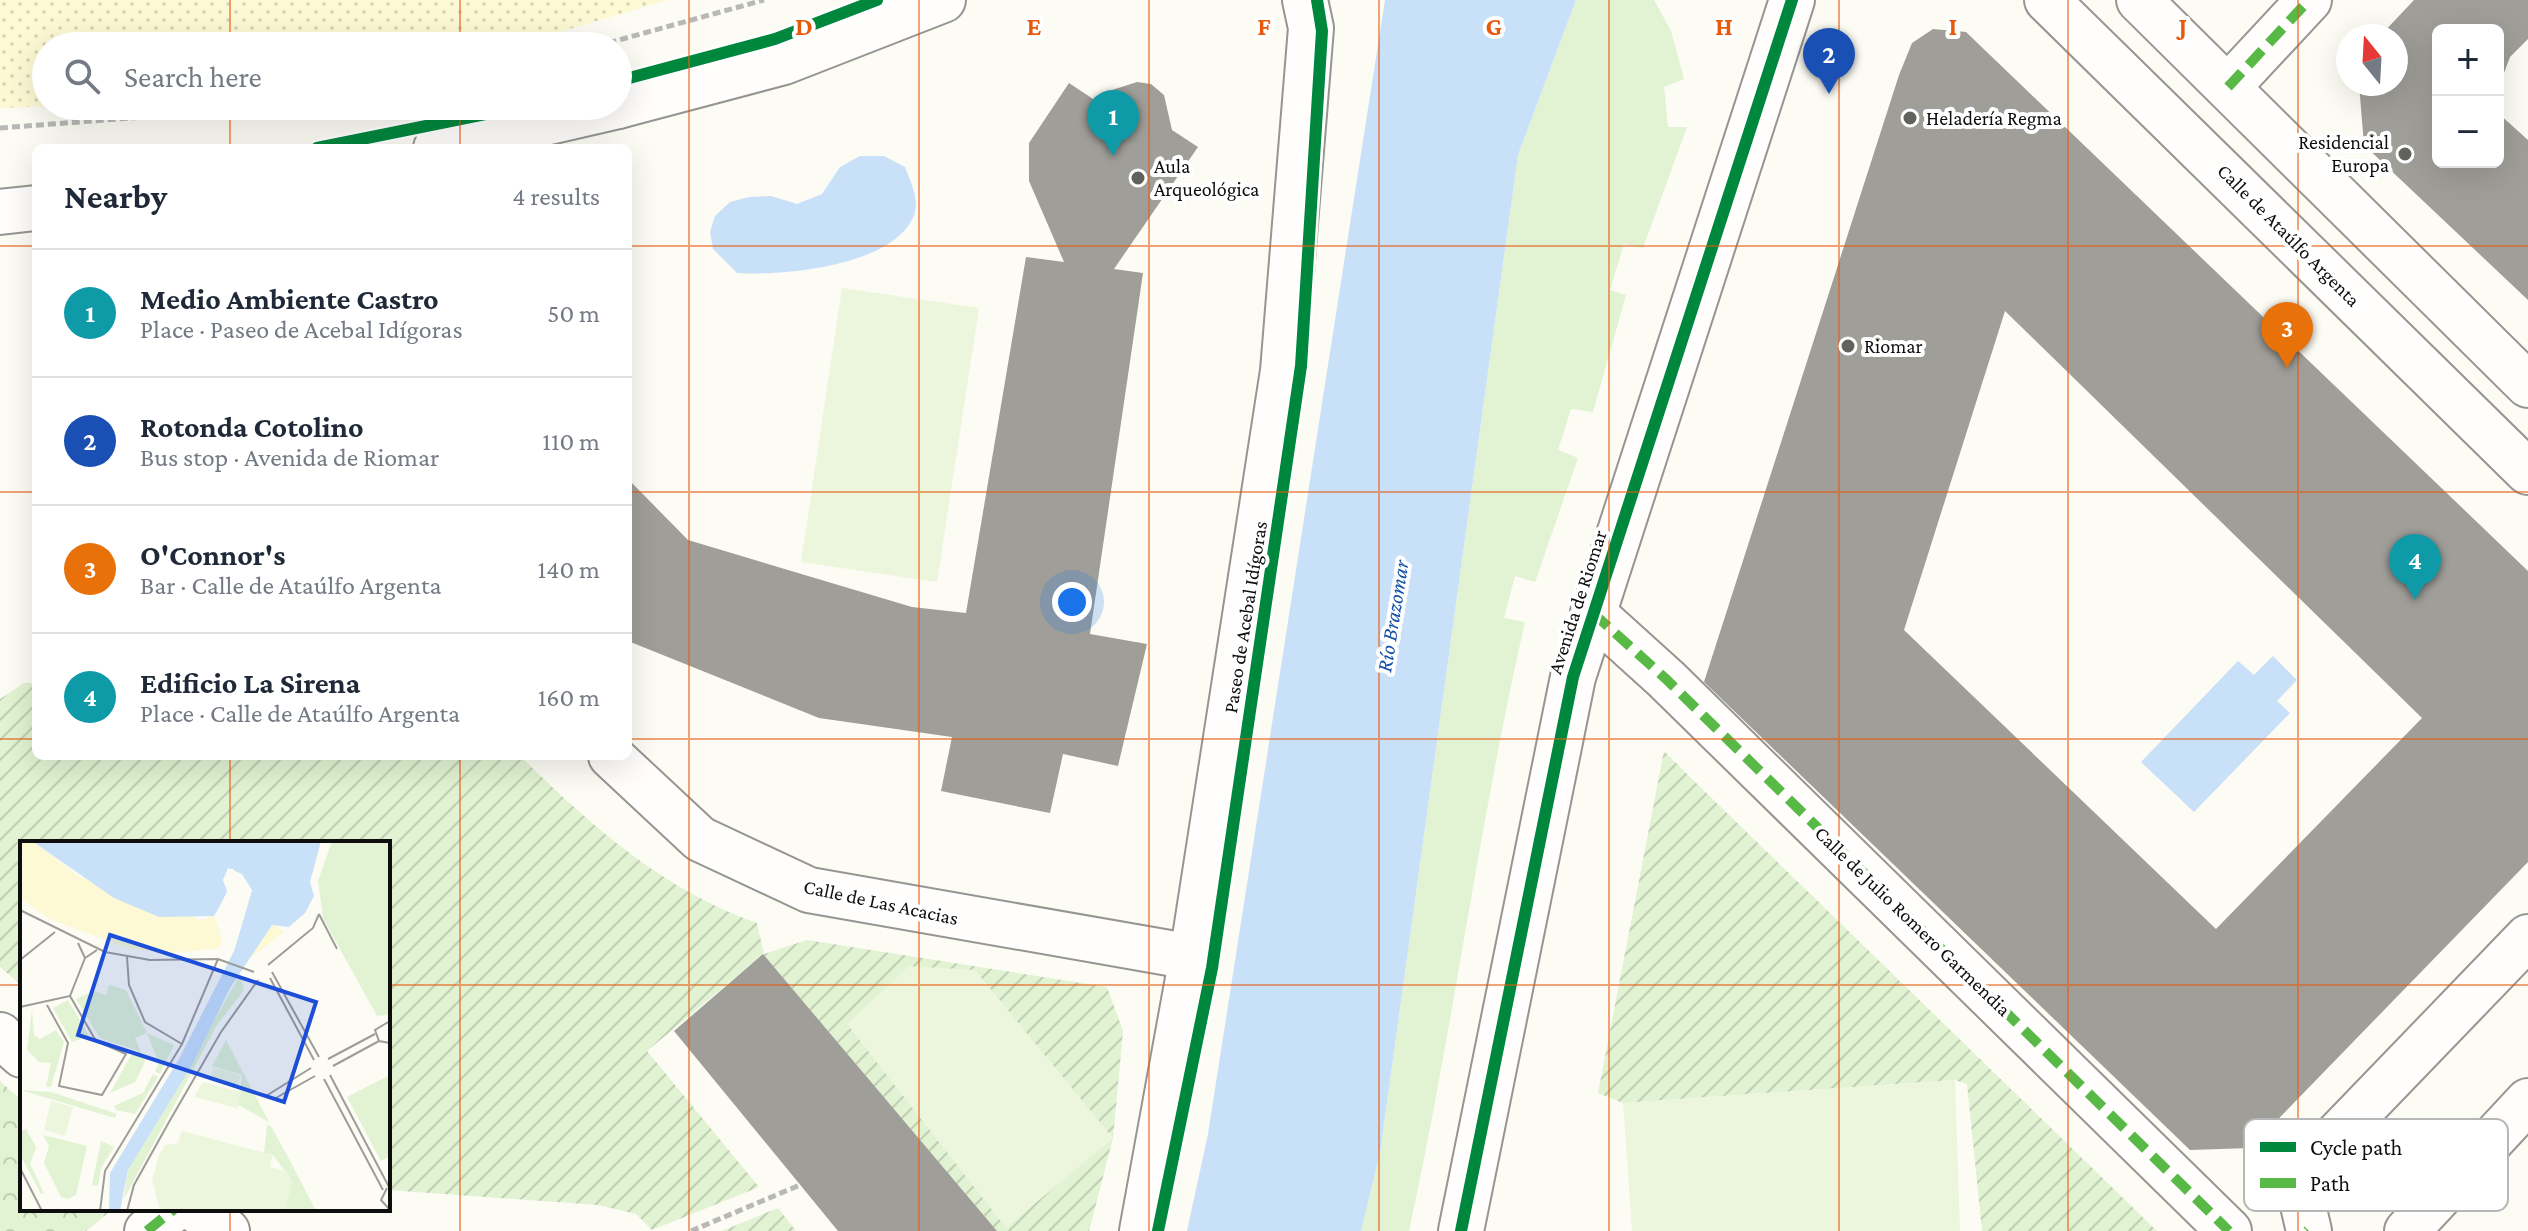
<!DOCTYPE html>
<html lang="en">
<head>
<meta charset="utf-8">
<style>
  :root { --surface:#fff; --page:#f2f2f3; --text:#1f2937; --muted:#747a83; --line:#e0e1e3; --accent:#61615e }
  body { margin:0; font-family:"Crimson Pro",serif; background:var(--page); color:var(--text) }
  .controls { position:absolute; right:24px; top:24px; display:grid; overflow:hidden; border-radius:12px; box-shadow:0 8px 32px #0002 }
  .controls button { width:72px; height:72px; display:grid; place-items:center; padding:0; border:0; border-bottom:2px solid var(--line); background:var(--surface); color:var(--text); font:40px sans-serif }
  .compass { position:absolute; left:2336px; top:24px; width:72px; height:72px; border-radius:50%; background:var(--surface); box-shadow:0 8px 32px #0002; rotate:342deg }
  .you { position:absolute; left:1072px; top:602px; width:28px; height:28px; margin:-20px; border:6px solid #fff; border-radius:50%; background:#1a73e8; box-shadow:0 0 0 12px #1a73e833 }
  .badge { display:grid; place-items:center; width:52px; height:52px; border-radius:50%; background:var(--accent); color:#fff; font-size:26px; font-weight:700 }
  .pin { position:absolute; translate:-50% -66px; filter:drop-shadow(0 2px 4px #0008) }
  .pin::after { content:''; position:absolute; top:42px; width:28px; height:24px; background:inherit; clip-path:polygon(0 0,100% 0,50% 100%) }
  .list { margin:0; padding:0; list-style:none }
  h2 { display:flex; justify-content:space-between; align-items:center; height:104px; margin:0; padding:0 32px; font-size:34px }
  h2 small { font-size:26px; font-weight:400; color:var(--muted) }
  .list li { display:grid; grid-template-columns:52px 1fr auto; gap:24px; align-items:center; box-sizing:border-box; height:128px; padding:0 32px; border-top:2px solid var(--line) }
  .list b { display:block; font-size:30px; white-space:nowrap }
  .list p { margin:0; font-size:26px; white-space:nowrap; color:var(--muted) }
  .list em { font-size:26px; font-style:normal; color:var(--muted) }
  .icon { flex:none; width:44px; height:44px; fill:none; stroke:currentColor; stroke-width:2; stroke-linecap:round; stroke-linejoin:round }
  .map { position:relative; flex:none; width:2528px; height:1231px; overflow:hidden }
  .search { position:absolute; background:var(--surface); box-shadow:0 8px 32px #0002; left:32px; top:32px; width:600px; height:88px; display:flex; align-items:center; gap:20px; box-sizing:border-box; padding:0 28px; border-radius:44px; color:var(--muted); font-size:30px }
  .panel { position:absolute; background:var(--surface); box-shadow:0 8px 32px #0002; left:32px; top:144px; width:600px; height:616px; border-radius:12px }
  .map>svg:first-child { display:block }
  .grass { fill:#e1f3d2 }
  .sand { fill:url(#sand-dots) }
  .park { fill:url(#park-crowns) }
  .garden { fill:url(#garden-furrows) }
  .pitch { fill:#ecf6dc }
  .water { fill:#c8e0f8 }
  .building { fill:#9f9e99; fill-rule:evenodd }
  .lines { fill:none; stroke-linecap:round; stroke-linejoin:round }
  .pedestrian-casing { stroke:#959592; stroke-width:48 }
  .minor-casing { stroke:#959592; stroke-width:48 }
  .tertiary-casing { stroke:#959592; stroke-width:48 }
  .path { stroke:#b8b8b7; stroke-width:5; stroke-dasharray:8 4; stroke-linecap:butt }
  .pedestrian { stroke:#fffefd; stroke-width:44 }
  .minor { stroke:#fffefd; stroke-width:44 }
  .tertiary { stroke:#fffefd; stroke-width:44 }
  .quiet { stroke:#58b947; stroke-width:10; stroke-dasharray:20 10; stroke-linecap:butt }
  .cycleway-casing { stroke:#fff; stroke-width:17 }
  .cycleway { stroke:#00873e; stroke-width:12 }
  .grid { fill:none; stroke:#e8590c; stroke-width:2; stroke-opacity:0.55 }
  .poi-dot { fill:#61615e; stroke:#fff; stroke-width:3 }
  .labels { text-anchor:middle; stroke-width:8; stroke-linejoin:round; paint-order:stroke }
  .poi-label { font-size:20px; fill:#0e0e0e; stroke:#fff; text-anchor:start }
  .street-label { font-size:20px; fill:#0e0e0e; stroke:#fff }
  .water-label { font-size:22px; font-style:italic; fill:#1150a7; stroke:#fff }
  .inset-road { fill:none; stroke:#9d9c98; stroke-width:2 }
  .view { fill:#1d4ed8; fill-opacity:0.15; stroke:#1d4ed8; stroke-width:4 }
  .inset-edge { fill:none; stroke:#0e0e0e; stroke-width:4 }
  .key { fill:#fff; stroke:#b7b7b7; stroke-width:2 }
  .key-label { font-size:22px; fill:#0e0e0e }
  .grid-label { font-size:26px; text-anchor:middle; font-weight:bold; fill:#e8590c; stroke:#fff; stroke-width:8; stroke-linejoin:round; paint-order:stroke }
</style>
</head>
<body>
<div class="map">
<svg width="2528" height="1231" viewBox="0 0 2528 1231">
  <defs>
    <pattern id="sand-dots" width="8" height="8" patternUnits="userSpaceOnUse" patternTransform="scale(2)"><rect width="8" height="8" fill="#fdf9d4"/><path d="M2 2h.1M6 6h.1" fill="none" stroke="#d8d4b5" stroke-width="1.8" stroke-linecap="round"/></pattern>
    <pattern id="park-crowns" width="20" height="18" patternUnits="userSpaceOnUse" patternTransform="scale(2)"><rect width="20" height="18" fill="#e1f3d2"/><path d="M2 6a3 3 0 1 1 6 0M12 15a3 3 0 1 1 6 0" fill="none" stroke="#c0cfb3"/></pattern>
    <pattern id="garden-furrows" width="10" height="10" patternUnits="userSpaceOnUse" patternTransform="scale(2)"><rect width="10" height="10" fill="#e1f3d2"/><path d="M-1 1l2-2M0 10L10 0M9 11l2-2" fill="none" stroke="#c0cfb3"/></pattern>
  </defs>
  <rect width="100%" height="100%" fill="#fcfbf4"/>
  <path class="grass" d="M1576 0H1654L1671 31 1684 79 1664 87 1668 127H1687L1643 248 1624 244 1610 290 1626 295 1593 412 1571 409 1558 450 1578 458 1535 582 1515 576 1504 618 1525 622C1479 823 1453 1029 1409 1231H1361L1380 1153 1518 155Z"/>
  <polygon class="sand" points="0,0 668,0 512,46 46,46 46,106 50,106 0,108"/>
  <polygon class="park" points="0,1081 22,1101 22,1209 113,1209 86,1231 0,1231"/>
  <g class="garden">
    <path d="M24 683H36V756H520C589 824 664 891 757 923L764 954 807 940 1107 987 1123 1031 1113 1138 1089 1231H997L763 954 647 1051 759 1187 652 1230 636 1214 598 1205 388 1190V843H22V986L0 967V699Z"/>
    <polygon points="1664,751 1692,779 2157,1231 1982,1231 1967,1084 1955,1080 1623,1103 1598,1093"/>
    <polygon points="778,1208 796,1231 722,1231"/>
  </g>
  <g class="pitch">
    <polygon points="842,288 979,308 937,582 801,562"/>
    <polygon points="909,966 975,970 1113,1138 1006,1228 847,1024"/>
    <polygon points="1955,1080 1960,1231 1632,1231 1623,1103"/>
  </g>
  <g class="water">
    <polygon points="1385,0 1576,0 1518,155 1380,1153 1361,1231 1187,1231 1208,1134"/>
    <path d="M860 156H884L905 167C910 181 920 199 914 215 895 266 783 276 737 273L713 249 710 232 715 216 730 202 749 197 771 196 797 204 822 194 840 167Z"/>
    <polygon points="2273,656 2297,680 2277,701 2290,713 2194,812 2141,762 2238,661 2254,675"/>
  </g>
  <g class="building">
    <polygon points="2414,0 2528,0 2528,39 2510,57 2498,89 2498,30 2438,30 2438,162 2498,162 2498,113 2528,140 2528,300 2364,145 2359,84 2396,84 2396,36 2380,36"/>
    <path d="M1933 29 1966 32 2528 571V862L2250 1148 2190 1150 1704 682 1899 75 1912 43ZM2005 311 2422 718 2216 929 1904 630Z"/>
    <polygon points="1137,82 1151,84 1164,95 1172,130 1198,147 1114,269 1143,273 1090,634 1147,644 1118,766 1063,754 1050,813 941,791 952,737 819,718 628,641 628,479 688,540 912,607 966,613 1026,257 1064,262 1029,181 1029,143 1069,83 1099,103 1106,92"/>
    <polygon points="763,954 997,1231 838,1231 674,1031"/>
  </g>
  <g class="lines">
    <g class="pedestrian-casing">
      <g id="pedestrian">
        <polyline points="2228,87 2309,0"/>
        <polyline points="1593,613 1666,679 2229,1231"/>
        <polyline points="147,1231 174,1209"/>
      </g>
    </g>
    <g class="minor-casing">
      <g id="minor">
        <polyline points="2047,0 2528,472"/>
        <polyline points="2139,0 2528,385"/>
        <polyline points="618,106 784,62 943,0"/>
        <polyline points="436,148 618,106"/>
        <polyline points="0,212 36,208"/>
        <polyline points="611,756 700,839 809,890 1192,957"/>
        <polyline points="0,1035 22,1055"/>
        <polyline points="194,1209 227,1231"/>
        <polyline points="1142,1231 1192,957 1283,371 1311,28 1305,0"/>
        <polyline points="2309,1231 2302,1201 2313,1160 2528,937"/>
        <polyline points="2407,1231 2528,1101"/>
      </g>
    </g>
    <g class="tertiary-casing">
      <polyline id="tertiary" points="1461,1231 1573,677 1792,0"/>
    </g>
    <g class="path">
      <polyline points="597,46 764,0"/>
      <polyline points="0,128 288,106"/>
      <polyline points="691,1231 800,1185"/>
    </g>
    <use href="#pedestrian" class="pedestrian"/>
    <use href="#minor" class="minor"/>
    <use href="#tertiary" class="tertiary"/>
    <g class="quiet">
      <polyline points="2228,87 2309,0"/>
      <polyline points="1593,613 1666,679 2229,1231"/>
      <polyline points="147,1231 174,1209"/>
      <polyline points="2307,1231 2308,1230"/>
    </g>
    <g class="cycleway-casing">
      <g id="cycleway">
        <polyline points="618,81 775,39 877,0"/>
        <polyline points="317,148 526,106"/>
        <polyline points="1158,1231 1212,968 1301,366 1322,31 1317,0"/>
        <polyline points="1461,1231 1573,677 1792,0"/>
      </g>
    </g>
    <use href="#cycleway" class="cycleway"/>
  </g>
  <path class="grid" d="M230 0V46M460 0V46M689 0V1231M919 0V1231M1149 0V1231M1379 0V1231M1609 0V1231M1839 0V1231M2068 0V1231M2298 0V1231M230 106V148M460 106V148M0 246H36M628 246H2528M0 492H36M628 492H2528M0 739H36M628 739H2528M230 756V843M460 756V1231M0 985H22M388 985H2528M230 1209V1231"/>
  <g class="poi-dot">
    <circle cx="1910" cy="118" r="8"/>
    <circle cx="2405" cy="154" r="8"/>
    <circle cx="1138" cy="178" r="8"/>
    <circle cx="1848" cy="346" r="8"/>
  </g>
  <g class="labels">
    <g class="poi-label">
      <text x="1926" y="125">Heladería Regma</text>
      <text x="2389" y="149" text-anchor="end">Residencial<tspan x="2389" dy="23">Europa</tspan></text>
      <text x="1154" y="173">Aula<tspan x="1154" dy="23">Arqueológica</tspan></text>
      <text x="1864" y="353">Riomar</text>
    </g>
    <g class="street-label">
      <text transform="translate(2289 235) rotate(45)" y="7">Calle de Ataúlfo Argenta</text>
      <text transform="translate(1577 602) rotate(-72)" y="7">Avenida de Riomar</text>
      <text transform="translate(1245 617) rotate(-81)" y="7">Paseo de Acebal Idígoras</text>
      <text transform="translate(881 902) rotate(12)" y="7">Calle de Las Acacias</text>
      <text transform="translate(1913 921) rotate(44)" y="7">Calle de Julio Romero Garmendia</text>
    </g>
    <g class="water-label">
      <text transform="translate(1392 616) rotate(-81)" y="8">Río Brazomar</text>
    </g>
  </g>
  <g transform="translate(20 841)">
    <rect width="370" height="370" fill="#fcfbf4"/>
    <path d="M220 134 224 149 197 184 104 358 108 329ZM253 314 269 318 296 370H265L272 340Z" fill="#e1f3d2"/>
    <path d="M0 0H12L60 36 181 79 194 75 202 98 200 107 152 112 109 108 30 78 0 57ZM253 84 264 91 228 119 241 97Z" fill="#fdf9d4"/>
    <path d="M312 0H370V173L357 175 303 77 298 40ZM48 159 69 195 52 201 33 167ZM370 234V315L361 320 327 256Z" fill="#e1f3d2"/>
    <path d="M89 144 106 149 127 192 154 204 140 233 135 230 139 222 127 192 115 197 121 211 80 197 56 158 74 150 86 154ZM12 169 14 194 20 198 36 189 44 201 31 246H26L31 222 19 221 7 209ZM206 199 249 281 218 264 222 234 192 225ZM122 213 125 221 115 241 90 252 111 214ZM133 233 138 236 115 273 96 269 94 265 123 252ZM0 249 31 251 97 273 95 277ZM247 284 251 285 269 318 244 312ZM6 288 16 306 10 323 24 352 21 353 0 313V290ZM23 294 67 305 56 354 48 358 41 356 24 322 29 305ZM81 300 94 306 81 327 78 345 72 344Z" fill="#e1f3d2"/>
    <path d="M193 227 221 234 217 246 190 240ZM183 241 221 251 217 267 174 256ZM31 260 53 266 45 295 24 289ZM162 290 253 314 250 326 264 330 272 340 265 370 140 369 132 339 140 312 145 304 158 302Z" fill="#ecf6dc"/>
    <path d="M12 0H301L290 41 294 55 285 72 269 86 252 84 210 147 172 224 108 329 100 370H89L90 332 159 218 214 110 232 49 212 27 203 39 208 50 194 75 139 76 94 57Z" fill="#c8e0f8"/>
    <path d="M208 27 222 33 232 49 214 110 228 50 211 31 207 43 211 51 195 78 207 50 203 39Z" fill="#fcfbf4"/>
    <path class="inset-road" d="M0 69 85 111 130 119 198 118 234 131M299 73 317 108M58 102 65 117 77 109M107 116 109 144 125 181 162 203M0 119 35 91M248 124 293 87 299 73M252 131 299 216M250 137 294 219M27 164 48 202 39 245 82 254 106 213 76 200 50 155M0 166 50 155 65 117M370 180 355 189 359 200 370 202M308 218 355 193M313 225 359 200M291 227 246 255 254 258 295 235M310 234 369 346M304 238 363 349M0 327 22 370M367 347 361 359 370 369M80 370 85 330 162 203 198 118M107 370 114 344 149 281 201 191 238 139"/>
    <path class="view" d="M90 94 296 161 264 261 58 194Z"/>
    <rect width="370" height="370" class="inset-edge"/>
  </g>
  <rect x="2244" y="1119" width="264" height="92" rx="12" class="key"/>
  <rect x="2260" y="1142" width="36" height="10" fill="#00873e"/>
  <rect x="2260" y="1178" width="36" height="10" fill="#58b947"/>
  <g class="key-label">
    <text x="2310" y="1155">Cycle path</text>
    <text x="2310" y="1191">Path</text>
  </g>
  <g class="grid-label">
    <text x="804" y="35">D</text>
    <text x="1034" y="35">E</text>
    <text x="1264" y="35">F</text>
    <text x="1494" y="35">G</text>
    <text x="1724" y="35">H</text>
    <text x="1953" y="35">I</text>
    <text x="2183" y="35">J</text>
  </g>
</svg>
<div class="controls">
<button>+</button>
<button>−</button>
</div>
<svg class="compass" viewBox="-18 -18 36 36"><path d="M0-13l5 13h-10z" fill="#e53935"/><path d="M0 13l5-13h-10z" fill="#747a83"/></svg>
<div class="you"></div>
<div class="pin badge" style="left:1113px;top:156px;background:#0f9aa8">1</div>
<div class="pin badge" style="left:1829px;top:94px;background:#1a4fb4">2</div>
<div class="pin badge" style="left:2287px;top:368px;background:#e8710a">3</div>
<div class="pin badge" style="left:2415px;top:600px;background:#0f9aa8">4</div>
<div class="search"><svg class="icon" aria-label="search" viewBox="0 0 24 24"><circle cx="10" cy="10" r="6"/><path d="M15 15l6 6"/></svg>Search here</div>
<section class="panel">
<h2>Nearby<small>4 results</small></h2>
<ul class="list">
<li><span class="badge" style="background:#0f9aa8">1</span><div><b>Medio Ambiente Castro</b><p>Place · Paseo de Acebal Idígoras</p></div><em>50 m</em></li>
<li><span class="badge" style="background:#1a4fb4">2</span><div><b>Rotonda Cotolino</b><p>Bus stop · Avenida de Riomar</p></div><em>110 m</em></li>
<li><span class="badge" style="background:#e8710a">3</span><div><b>O'Connor's</b><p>Bar · Calle de Ataúlfo Argenta</p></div><em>140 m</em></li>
<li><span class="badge" style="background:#0f9aa8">4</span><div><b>Edificio La Sirena</b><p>Place · Calle de Ataúlfo Argenta</p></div><em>160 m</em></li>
</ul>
</section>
</div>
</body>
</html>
